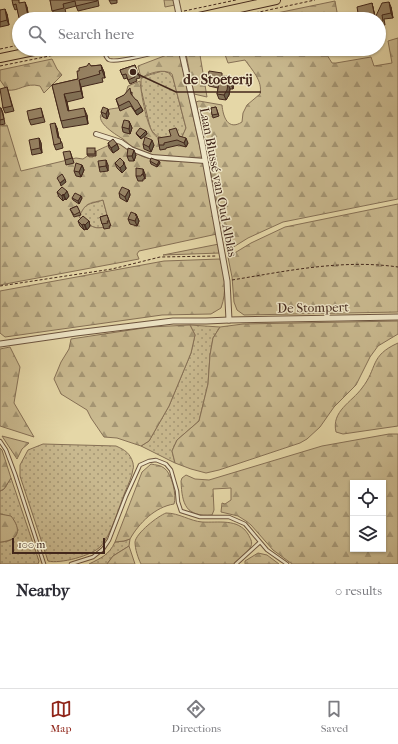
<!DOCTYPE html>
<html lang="en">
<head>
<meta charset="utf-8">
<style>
  :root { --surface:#fff; --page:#f2f2f3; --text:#2b2b33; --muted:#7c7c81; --line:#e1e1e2; --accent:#8f2418 }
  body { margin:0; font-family:"IM FELL French Canon",serif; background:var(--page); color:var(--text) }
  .controls { position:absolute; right:12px; bottom:12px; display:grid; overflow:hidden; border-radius:0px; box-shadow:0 1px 3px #0004 }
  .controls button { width:36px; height:36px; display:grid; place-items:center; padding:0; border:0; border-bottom:1px solid var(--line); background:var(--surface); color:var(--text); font:20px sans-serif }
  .scale { position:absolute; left:12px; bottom:10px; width:93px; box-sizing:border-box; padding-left:4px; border:2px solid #43271b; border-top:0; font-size:11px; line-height:14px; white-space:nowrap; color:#43271b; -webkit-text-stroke:3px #eee5c6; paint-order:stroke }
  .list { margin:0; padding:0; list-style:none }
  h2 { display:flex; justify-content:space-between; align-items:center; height:52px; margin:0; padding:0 16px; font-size:17px }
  h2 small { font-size:13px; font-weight:400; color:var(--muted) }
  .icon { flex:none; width:22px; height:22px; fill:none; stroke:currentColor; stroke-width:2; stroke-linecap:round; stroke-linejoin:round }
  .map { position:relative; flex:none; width:398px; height:564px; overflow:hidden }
  .search { position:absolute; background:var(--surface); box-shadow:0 1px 3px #0004; left:12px; right:12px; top:12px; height:44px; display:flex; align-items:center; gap:10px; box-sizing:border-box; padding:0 14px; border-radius:22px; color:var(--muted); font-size:15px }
  .sheet { height:124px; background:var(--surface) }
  nav { display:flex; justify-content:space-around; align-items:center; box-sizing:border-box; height:56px; border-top:1px solid var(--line); background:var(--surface); font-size:11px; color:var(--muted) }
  nav a { display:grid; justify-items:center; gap:2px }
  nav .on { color:var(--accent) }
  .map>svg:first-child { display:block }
  .grass { fill:url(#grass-dots); stroke:#867055 }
  .forest { fill:url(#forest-firs); stroke:#867055; fill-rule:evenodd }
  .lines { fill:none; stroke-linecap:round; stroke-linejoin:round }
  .service-casing { stroke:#6c533e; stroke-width:4.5 }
  .pedestrian-casing { stroke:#6c533e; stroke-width:6 }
  .minor-casing { stroke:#6c533e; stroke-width:7 }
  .primary-casing { stroke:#43271b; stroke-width:10 }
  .path { stroke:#43271b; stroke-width:1; stroke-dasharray:3 2; stroke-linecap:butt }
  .service { stroke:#eee5c6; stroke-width:2.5 }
  .pedestrian { stroke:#eee5c6; stroke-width:4 }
  .minor { stroke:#eee5c6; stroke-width:5 }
  .primary { stroke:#e5d7a7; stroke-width:8 }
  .wall { fill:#827156; stroke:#43271b }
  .shaded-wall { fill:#6a5c46; stroke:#43271b }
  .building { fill:#978364; stroke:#43271b }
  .labels { text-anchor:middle; stroke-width:3; stroke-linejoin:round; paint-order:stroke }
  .street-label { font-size:13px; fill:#43271b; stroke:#eee5c6 }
  .leader { fill:none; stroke:#43271b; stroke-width:1.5 }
  .callout-dot { fill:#43271b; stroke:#eee5c6; stroke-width:1.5 }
  .callout-label { font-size:14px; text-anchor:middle; font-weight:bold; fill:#43271b; stroke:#eee5c6; stroke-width:3; stroke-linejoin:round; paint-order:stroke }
</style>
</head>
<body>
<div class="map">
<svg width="398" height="564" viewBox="0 0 398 564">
  <defs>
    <pattern id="grass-dots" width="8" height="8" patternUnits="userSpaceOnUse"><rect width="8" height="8" fill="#c9b98f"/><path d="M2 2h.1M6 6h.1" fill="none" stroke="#a59674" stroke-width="1.8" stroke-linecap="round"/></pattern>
    <pattern id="forest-firs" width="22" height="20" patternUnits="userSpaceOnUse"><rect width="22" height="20" fill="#c9b98f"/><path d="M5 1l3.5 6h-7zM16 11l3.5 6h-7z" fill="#a59674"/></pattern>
  </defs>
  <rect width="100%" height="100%" fill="#e5d7a7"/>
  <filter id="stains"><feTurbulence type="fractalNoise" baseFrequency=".005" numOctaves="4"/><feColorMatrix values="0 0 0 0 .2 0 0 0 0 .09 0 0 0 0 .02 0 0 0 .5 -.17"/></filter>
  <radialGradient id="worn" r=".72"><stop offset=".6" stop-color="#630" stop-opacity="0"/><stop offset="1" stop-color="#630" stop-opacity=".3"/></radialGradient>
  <g class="grass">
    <path d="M163 71 169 73 173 78 186 128 182 137C170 140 155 140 150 127L141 89V78L152 74Z"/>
    <path d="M103 200 110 226C94 230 90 227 78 217 86 202 88 205 103 200Z"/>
    <polygon points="190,325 220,327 213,338 210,355 208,384 199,421 177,440 172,451 175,463 141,446 149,441 169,406 191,353 195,335"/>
    <path d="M43 444 116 446C125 450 130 453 133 463 133 464 134 468 133 469 132 477 128 485 125 492 119 507 111 535 101 546 92 556 60 564 48 561L20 476V465L28 450Z"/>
    <path d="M11 478 39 561 38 564H0V542C18 542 22 530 11 517L0 514V491L4 489Z"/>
    <path d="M130 539 129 546 113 556 107 564H89C101 558 109 555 115 542L124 541Z"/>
  </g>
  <g class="forest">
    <polygon points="164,0 173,0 175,5 165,7"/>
    <polygon points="335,1 337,12 336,19 248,19"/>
    <path d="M398 38V199L283 222 248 238 227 251 196 102 199 101 222 105C223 117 228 131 242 122L243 113 247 105 260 94C263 81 252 70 245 60L228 63 223 49H329L327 55 332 63H336L371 57 374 66 392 63 388 41Z"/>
    <polygon points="185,49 199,49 207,97 194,94"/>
    <path d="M179 52 202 157C186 158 168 159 152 155 147 154 141 151 135 148 130 146 127 142 123 139 118 136 94 122 102 113 106 108 116 109 122 107L128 86 140 81C141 92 147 132 157 137 164 140 174 139 182 137L186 128 172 74C164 68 149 73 141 78L138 66 172 53Z"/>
    <path d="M52 59 57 69 62 75 44 93 40 86C25 82 19 92 7 90L0 80V70Z"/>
    <path d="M7 125 21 171 76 158 83 159 89 155V157H93L94 152C99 150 112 143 117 143 122 143 137 155 144 157 163 163 183 161 203 162L217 234 139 251 137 254 139 259 0 285V126ZM103 200 110 226C89 231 94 225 79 217 86 202 88 204 103 200Z"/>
    <polygon points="398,204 398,312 244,315 237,310 234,302 232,277 228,257 251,243 285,227"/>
    <polygon points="219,244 220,253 163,255"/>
    <path d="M220 259C225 276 227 291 221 308L211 314 162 315 5 337 0 333V291L164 261Z"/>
    <polygon points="398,321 398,334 378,346 370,357 356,385 334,407 320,427 307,439 300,443 219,470 206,473 191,469 175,463 172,451 177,440 199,421 208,384 210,355 213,338 220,327 243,324"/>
    <polygon points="190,325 195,335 191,353 169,406 149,441 141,446 117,438 104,437 91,418 87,410 61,394 54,379 61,362 69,349 71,339 150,327"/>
    <path d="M398 343V426L343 434 336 432C331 411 352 402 362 388 378 368 369 356 398 343Z"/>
    <polygon points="10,347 20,367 14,403 34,437 0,426 0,349"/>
    <path d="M389 434H398V564H292L273 550 251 525 246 521 238 516 221 512 222 503 225 504 231 500V488L213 489 214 510 212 515C186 517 182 505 181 481L182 478 186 475 195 479 209 480 322 446ZM353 483H383V549H353Z"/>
    <polygon points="2,436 29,443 22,449 17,459"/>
    <polygon points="0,448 2,450 11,478 4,489 0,491"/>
    <path d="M151 464C155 465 161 465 164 468 172 473 177 496 174 504 155 507 139 523 130 539L124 541 115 542 142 472Z"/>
    <path d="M166 513C179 513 190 521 202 522 218 523 238 518 248 534 250 538 253 542 251 546 248 553 239 559 234 564H141C138 558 135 549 135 542 136 533 158 516 166 513Z"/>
    <path d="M0 514 11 516C22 530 19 540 1 542H0Z"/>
    <polygon points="129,546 135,564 107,564 113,556"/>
    <polygon points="258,553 267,555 279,564 245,564 245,561"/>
  </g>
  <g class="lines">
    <g class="service-casing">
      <g id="service">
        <path d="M104 49C105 53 105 58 109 60 117 63 156 53 165 49"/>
        <polyline points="0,441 6,450 15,474 44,564"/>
        <polyline points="71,564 93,557 103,549 109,540 126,496 140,465 149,461 156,460 166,464 171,470 177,491 178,502 181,511 200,517 229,517 245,524 267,550 287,564"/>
        <polyline points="236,564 259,543"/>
      </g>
    </g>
    <g class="pedestrian-casing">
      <polyline id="pedestrian" points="96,134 121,142 131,149 152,157 205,161"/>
    </g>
    <g class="minor-casing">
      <g id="minor">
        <polyline points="176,0 180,19"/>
        <polyline points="181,49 202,143 227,281 229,320"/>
        <polyline points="0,344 76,333 173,321 206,321 229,320 398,317"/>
      </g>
    </g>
    <g class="primary-casing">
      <g id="primary">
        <polyline points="190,19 276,0"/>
        <polyline points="0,58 44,49"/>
      </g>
    </g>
    <g class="path">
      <polyline points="184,11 236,0"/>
      <polyline points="236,17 315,0"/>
      <polyline points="144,19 173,13"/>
      <polyline points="0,49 19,45"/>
      <polyline points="0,66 84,49"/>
      <path d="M232 280C287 271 342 259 398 267"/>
      <polyline points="0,286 112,269 160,257 217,256"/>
    </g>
    <use href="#service" class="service"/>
    <use href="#pedestrian" class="pedestrian"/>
    <use href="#minor" class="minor"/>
    <use href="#primary" class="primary"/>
  </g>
  <g class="wall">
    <polygon points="50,0 98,0 99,6 78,11 76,6 65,9 66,13 54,16"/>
    <polygon points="109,0 117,0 117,3 111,4"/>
    <polygon points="20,3 27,7 29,19 20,19 17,9 15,10 13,5"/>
    <polygon points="372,3 375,17 391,7 393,18 384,19 385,25 379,27 379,19 359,19"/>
    <polygon points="0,10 7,14 9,25 0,27"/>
    <polygon points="342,49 350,49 351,54 344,55"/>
    <polygon points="101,65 104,72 105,78 102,78 103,82 81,87 83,98 67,102 69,111 87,115 88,124 63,128 61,121 52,85 78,79 79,71 91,66"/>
    <polygon points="135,65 140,78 136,79 137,81 130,84 127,78 124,79 120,70"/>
    <polygon points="224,76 232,77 234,82 233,89 230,89 229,95 226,100 219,99 217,94 218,88 209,86 207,81"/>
    <polygon points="7,87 14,111 5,113 3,108"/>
    <polygon points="132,92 132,96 141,107 143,111 137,115 131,106 120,111 116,99"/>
    <polygon points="216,107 219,116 213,118 211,108"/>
    <polygon points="0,108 1,108 3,113 5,124 0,125"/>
    <polygon points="41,108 45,122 31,125 29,120"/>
    <polygon points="108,109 109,114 107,119 103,117 101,112"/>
    <polygon points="130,123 132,128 130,134 123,132 122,127"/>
    <polygon points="57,128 59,138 62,143 63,148 56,150 54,145"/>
    <polygon points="146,131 147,134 141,139 137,135 136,133"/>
    <polygon points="179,136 188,143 186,147 179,145 166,148 166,149 160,150 159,145"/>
    <polygon points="39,138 41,143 42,153 32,155 31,150"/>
    <polygon points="108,143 117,144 119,149 113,153 109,148"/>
    <polygon points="143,144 154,145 151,152 144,149"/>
    <polygon points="70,151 74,163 66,165 65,160"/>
    <polygon points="96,151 96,156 88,156 87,154"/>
    <polygon points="136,155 134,161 129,161 127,156"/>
    <polygon points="150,161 159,161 160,163 157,167 151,164"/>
    <polygon points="115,163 126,167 126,169 122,173 117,168"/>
    <polygon points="82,165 84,170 81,177 76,176 74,171"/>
    <polygon points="108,165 108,171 100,172 99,167"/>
    <polygon points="145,174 145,179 143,179 143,181 138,181 136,176"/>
    <polygon points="129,190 130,195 127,202 120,198 119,193"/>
    <polygon points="57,192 69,196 66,200 65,199 63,201 59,197"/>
    <polygon points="81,196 82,198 79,204 73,200 72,198"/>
    <polygon points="77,206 81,215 74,217 70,209"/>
    <polygon points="136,214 139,221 137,226 130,224 128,219"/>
    <polygon points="107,215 111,226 109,226 110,228 104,229 100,217"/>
    <polygon points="78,221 89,221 90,226 87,230 86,229 84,230 80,226"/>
  </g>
  <g class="shaded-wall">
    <polygon points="25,2 27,7 29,19 28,16"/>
    <polygon points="389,2 391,7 393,18 391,13"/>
    <polygon points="372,3 373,8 376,19 375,19"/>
    <polygon points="5,9 7,14 9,25 7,20"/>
    <polygon points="101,65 104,72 105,78 102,70"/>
    <polygon points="232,77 234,82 233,89 231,84"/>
    <polygon points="79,80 81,87 83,98 81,91"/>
    <polygon points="228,84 230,89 229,95 226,100 224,95"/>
    <polygon points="64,94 67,102 70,119 68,111"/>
    <polygon points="141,107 143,111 137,115 135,111"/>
    <polygon points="84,108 87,115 88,124"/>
    <polygon points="108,109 109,114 107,119 106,114"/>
    <polygon points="129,121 132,128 130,134 129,129"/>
    <polygon points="55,123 57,128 60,143 58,138"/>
    <polygon points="146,131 147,134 141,139 140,137"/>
    <polygon points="39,138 41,143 42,153 40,148"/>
    <polygon points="186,138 188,143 186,147 184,143"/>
    <polygon points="152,140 154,145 151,152 149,147"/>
    <polygon points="117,144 119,149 113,153 111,148"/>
    <polygon points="134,150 136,155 134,161 132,156"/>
    <polygon points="106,160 108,165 108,171 106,166"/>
    <polygon points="159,161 160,163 157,167 157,165"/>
    <polygon points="124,162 126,169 122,173 120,168"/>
    <polygon points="82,165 84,170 81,177 79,172"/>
    <polygon points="143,169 145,174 145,179 143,174"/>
    <polygon points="65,179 66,182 61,186 60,183"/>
    <polygon points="129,190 130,195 127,202 125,197"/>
    <polygon points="67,191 69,196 66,200 64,195"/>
    <polygon points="63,194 65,199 63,201 62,196"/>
    <polygon points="81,196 82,198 79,204 78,201"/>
    <polygon points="136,214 139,221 137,226 135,221"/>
    <polygon points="89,221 90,226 87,230 85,225"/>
    <polygon points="84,224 86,229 84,230 82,225"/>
  </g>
  <g class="building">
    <polygon points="12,0 19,0 19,3 25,2 28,16 19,18 16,4 13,5"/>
    <polygon points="50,0 97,0 97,1 76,6 75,1 63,4 64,8 52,11"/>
    <polygon points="389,2 391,13 382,15 383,21 379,22 379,19 359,19 357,7 372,3 375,18 382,3"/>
    <polygon points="5,9 7,20 0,22 0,10"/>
    <polygon points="342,49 349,49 342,50"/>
    <polygon points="89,63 91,66 101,65 102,70 99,71 100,74 79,80 81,91 64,94 68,111 84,108 86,116 61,121 52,85 78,79 77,71 79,71 79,68 87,66"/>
    <polygon points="135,65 138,74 134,75 135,77 128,80 126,74 122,75 120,70"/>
    <polygon points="209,71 222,73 222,76 232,77 231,84 228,84 227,90 224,95 217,94 219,83 207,81"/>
    <polygon points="7,87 12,106 3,108 0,89"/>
    <polygon points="130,88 131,94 136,100 137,100 141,107 135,111 129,101 119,106 116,99 124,95"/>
    <polygon points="103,107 108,109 106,114 101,112"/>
    <polygon points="216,107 218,114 212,115 211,108"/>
    <polygon points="0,108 1,108 4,119 0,120"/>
    <polygon points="41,108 43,117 29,120 27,111"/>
    <polygon points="124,120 129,121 129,123 130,123 129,129 122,127"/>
    <polygon points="55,123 58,138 60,138 61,143 54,145 50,124"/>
    <polygon points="140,128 146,131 140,137 136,133"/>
    <polygon points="176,128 179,136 186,138 184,143 177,140 164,143 164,145 159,145 158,138 171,136 169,130"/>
    <polygon points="145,137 152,140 149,147 143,144"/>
    <polygon points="39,138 40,148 31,150 29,140"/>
    <polygon points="113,139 117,144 111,148 108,143"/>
    <rect x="87" y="148" width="8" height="6"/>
    <polygon points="128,148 134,150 132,156 127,156"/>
    <polygon points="70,151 72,158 65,160 63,152"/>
    <polygon points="120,158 124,162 123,163 124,164 120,168 115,163"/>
    <polygon points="151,158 159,161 157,165 150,161"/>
    <polygon points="106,160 106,166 99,167 98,161"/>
    <polygon points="76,163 82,165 79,172 74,171"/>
    <polygon points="136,168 143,169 143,174 142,174 141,176 136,176"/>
    <polygon points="62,174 65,179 60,183 57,178"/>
    <polygon points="62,187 67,191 64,195 63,194 62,196 57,192"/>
    <polygon points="122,187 129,190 125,197 119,193"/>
    <polygon points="75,193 81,196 78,201 72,198"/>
    <polygon points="77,206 80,212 74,215 70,209"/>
    <polygon points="131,212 136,214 135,215 137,216 135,221 128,219"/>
    <polygon points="107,215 109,221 107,221 108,223 102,224 100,217"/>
    <polygon points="83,216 89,221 85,225 84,224 82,225 78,221"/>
  </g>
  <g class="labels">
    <g class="street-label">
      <text transform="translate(219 182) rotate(79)" y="5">Laan Blussé van Oud Alblas</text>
      <text transform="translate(313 307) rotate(-1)" y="5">De Stompert</text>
    </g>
  </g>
  <path class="leader" d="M133 72L176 92H261"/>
  <circle class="callout-dot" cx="133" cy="72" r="4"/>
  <g class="callout-label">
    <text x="218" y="84">de Stoeterij</text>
  </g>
  <rect width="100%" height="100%" filter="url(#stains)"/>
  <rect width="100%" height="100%" fill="url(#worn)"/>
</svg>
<div class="controls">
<button><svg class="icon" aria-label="locate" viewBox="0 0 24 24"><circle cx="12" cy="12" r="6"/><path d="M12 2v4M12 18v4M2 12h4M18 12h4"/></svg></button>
<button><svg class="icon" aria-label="layers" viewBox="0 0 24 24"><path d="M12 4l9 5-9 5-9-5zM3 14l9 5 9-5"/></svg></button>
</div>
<div class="scale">100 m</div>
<div class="search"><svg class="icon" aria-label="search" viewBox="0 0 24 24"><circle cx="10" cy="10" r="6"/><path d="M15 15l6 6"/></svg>Search here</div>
</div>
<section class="sheet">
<h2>Nearby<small>0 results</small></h2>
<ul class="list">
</ul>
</section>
<nav>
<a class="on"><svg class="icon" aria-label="map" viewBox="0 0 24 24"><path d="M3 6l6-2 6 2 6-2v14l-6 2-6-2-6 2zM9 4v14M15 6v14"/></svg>Map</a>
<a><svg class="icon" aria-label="directions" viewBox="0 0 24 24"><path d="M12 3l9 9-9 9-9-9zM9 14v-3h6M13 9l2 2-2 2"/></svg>Directions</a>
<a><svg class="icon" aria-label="saved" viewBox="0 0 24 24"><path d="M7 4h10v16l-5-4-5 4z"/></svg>Saved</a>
</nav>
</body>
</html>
